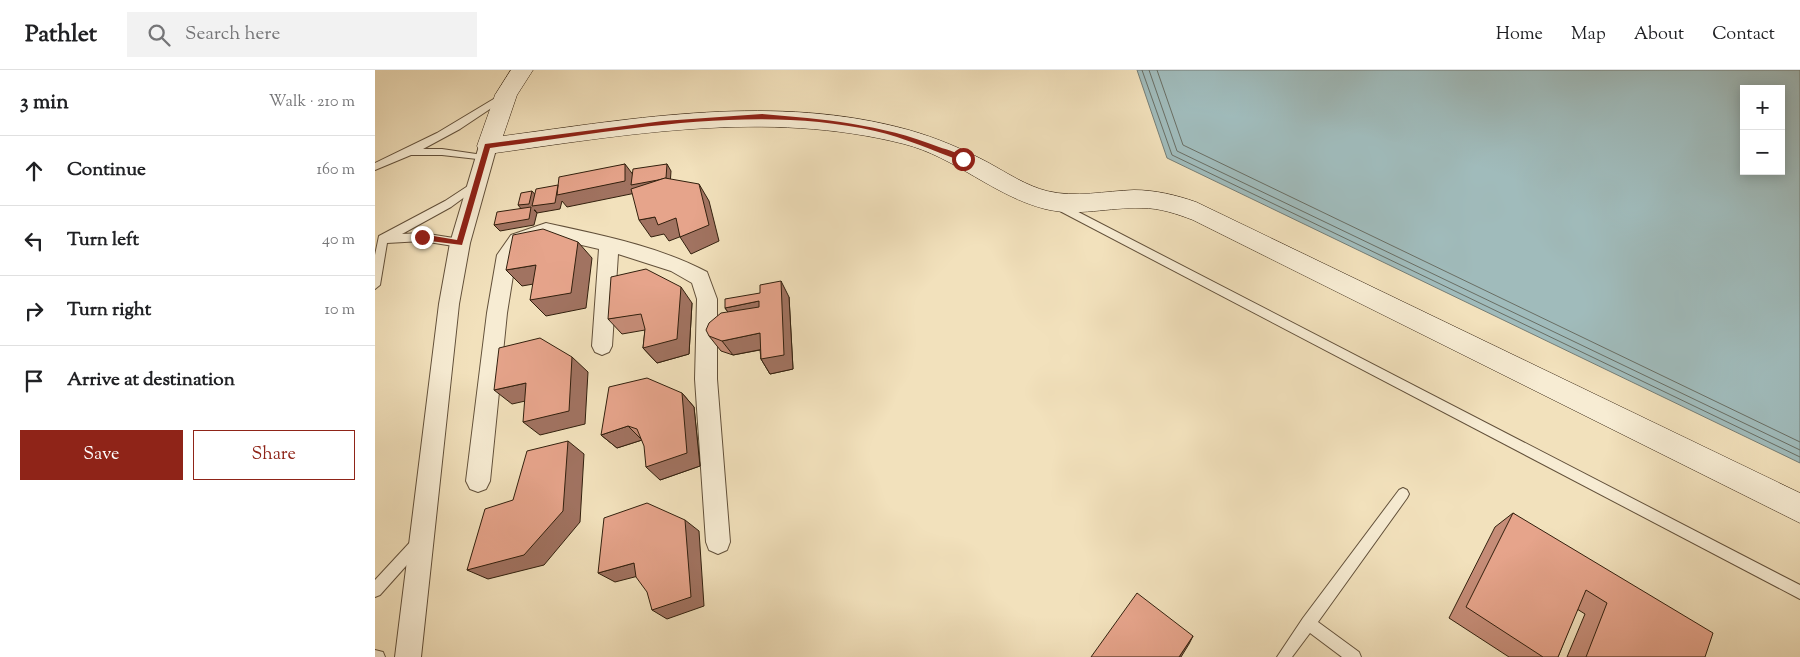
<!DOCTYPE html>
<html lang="en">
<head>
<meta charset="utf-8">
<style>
  :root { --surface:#fff; --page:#f2f2f2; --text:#202124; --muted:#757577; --line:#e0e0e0; --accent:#8f2418 }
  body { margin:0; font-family:"Sorts Mill Goudy",serif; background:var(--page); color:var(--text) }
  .controls { position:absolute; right:15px; top:15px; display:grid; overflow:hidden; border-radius:0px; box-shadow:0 2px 12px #0003 }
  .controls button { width:45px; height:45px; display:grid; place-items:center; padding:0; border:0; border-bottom:1px solid var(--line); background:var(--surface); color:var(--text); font:25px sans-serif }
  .stop { position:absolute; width:15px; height:15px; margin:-11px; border:4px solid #8f2418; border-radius:50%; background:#fff }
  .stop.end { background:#8f2418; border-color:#fff; box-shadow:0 1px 5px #0008 }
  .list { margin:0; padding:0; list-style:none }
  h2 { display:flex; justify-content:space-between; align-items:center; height:65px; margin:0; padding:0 20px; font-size:21px }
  h2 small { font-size:16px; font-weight:400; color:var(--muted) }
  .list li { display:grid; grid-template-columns:32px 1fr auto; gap:15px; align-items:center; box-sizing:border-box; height:70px; padding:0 20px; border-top:1px solid var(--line) }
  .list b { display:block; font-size:19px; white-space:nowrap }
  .list em { font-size:16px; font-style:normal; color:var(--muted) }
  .actions { display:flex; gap:10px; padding:15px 20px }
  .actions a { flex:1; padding:11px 0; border:1px solid var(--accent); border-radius:0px; text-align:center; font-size:18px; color:var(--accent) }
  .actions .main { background:var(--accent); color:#fff }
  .icon { flex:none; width:28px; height:28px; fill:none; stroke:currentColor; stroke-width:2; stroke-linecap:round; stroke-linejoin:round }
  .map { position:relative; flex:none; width:1425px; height:587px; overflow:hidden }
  header { display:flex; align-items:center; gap:30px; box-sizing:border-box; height:70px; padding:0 25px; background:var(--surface); border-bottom:1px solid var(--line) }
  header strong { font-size:24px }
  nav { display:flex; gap:28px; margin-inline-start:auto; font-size:18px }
  .search { width:350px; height:45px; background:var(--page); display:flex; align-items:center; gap:12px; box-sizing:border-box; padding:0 18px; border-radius:0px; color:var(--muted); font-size:19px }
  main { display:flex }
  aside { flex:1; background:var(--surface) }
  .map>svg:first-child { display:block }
  .water { fill:#a0bbbb; stroke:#747d76; fill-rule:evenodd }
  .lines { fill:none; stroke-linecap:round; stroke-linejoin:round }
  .shore { stroke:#696e64; stroke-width:1 }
  .service-casing { stroke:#62503a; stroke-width:2 }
  .minor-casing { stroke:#62503a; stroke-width:2 }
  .secondary-casing { stroke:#32200e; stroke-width:1 }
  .service { fill:#f7ecd3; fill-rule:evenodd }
  .minor { fill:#f7ecd3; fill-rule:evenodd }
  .secondary { fill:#f7ecd3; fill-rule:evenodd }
  .wall { fill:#c68d78; stroke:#32200e }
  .shaded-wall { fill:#a17361; stroke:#32200e }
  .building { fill:#e6a48b; stroke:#32200e }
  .route { fill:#8f2418 }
</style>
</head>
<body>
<header>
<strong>Pathlet</strong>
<div class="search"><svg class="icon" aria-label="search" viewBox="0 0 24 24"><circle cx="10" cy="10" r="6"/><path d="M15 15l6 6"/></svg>Search here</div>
<nav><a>Home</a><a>Map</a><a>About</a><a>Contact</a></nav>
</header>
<main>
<aside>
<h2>3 min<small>Walk · 210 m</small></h2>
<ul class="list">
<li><svg class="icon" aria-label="ahead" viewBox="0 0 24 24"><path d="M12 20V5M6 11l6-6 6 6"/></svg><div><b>Continue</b></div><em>160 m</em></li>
<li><svg class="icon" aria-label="left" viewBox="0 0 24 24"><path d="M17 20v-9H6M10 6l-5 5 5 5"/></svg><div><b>Turn left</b></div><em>40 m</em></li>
<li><svg class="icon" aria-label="right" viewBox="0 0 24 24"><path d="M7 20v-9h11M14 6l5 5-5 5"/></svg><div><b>Turn right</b></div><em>10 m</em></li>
<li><svg class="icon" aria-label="arrive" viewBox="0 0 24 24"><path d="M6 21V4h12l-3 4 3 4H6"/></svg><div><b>Arrive at destination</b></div></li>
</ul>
<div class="actions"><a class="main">Save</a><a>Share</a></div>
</aside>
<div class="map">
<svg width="1425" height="587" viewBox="0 0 1425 587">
  <rect width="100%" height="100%" fill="#f2e1bc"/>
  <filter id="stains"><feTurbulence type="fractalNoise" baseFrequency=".004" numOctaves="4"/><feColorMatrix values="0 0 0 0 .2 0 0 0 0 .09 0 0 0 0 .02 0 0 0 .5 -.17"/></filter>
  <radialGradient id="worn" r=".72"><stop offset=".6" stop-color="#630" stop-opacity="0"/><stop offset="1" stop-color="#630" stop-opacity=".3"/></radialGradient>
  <path class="water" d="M762 0H1425V393L792 88ZM1369 19H1406V101H1369Z"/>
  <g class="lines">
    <g class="shore">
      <polyline points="767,0 797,85 1425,387"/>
      <polyline points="774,0 802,81 1425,380"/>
      <polyline points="782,0 808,75 1425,372"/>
    </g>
    <g class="service-casing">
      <g id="service">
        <polygon points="127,24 130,25 130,29 85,59 48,79 67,79 108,85 111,86 111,90 67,85 36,85 0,100 0,93 62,63"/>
        <polygon points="99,112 102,114 104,116 102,118 76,137 27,164 47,163 85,169 89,170 90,173 89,176 85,177 47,171 12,173 5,215 0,219 0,185 4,166 70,131"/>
        <polygon points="684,132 1425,515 1425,529 681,139 679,136 681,133"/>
        <polygon points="1028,418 1032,420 1034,424 1032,428 943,552 984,582 986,587 967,587 935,563 917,587 902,587 928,548 1024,420"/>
        <polygon points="43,467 48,469 49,473 48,477 5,525 0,527 0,510 38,469"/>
        <polygon points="0,580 8,582 10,587 0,587"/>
      </g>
    </g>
    <g class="minor-casing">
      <g id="minor">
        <polygon points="113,70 119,72 122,76 95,173 84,234 46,587 20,587 64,234 75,173 104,76 107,72"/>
        <path d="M171 153C225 165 283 176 332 202L342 229V309L355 472 352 480 343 484 334 480 331 472 320 309 322 229 317 213 296 201 243 184 237 276 234 282 227 285 220 282 217 276 224 179 172 167 150 175 141 187 132 243 115 411 111 419 103 422 95 419 91 411 112 243 122 185 136 165Z"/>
      </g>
    </g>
    <g class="secondary-casing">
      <path id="secondary" d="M136 0H158L142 25 128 66C262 48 401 23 534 60 562 68 588 79 614 93 632 103 652 116 672 121 701 128 730 121 759 120 780 120 801 125 821 132L1425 423V453L818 150C802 144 785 138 767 138 735 137 702 147 670 139 619 126 580 87 529 74 391 39 251 65 113 84L105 82 102 76 120 25Z"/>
    </g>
    <use href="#service" class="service"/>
    <use href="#minor" class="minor"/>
    <use href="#secondary" class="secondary"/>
  </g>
  <g class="wall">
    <polygon points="414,227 418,299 395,304 386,289 385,280 358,285 346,281 334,266 353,242 350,238"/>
    <polygon points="317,233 314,284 282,293 268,278 270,260 247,264 233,249"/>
    <polygon points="307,323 319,337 325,396 285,410 267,370 242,378 226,365"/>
    <polygon points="1138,443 1330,587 1192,587 1210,544 1202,539 1183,587 1134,587 1074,548 1120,457"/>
  </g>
  <g class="shaded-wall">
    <polygon points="250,94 259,106 292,94 296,101 295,116 192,137 187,131 185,139 162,143 160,140 159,140 162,143 159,155 125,161 119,155 148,141 143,135 157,121 163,128 184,115"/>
    <polygon points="324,114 334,131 344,171 316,184 305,167 307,166 294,171 289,164 276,167 264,150 280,147 301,148"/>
    <polygon points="203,172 217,188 211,238 171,246 155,230"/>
    <polygon points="161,195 176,211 147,216 131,200"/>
    <polygon points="406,211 414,227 418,299 395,304 386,289"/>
    <polygon points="306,217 317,233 314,284 282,293 268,278"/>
    <polygon points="384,231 393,247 361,253 350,238"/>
    <polygon points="385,263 394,278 358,285 347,271"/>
    <polygon points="197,287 213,302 210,354 165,365 148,352"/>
    <polygon points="151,313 168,327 137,334 119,320"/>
    <polygon points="307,323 319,337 325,396 285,410 271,397"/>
    <polygon points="253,356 267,370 242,378 226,365"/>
    <polygon points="193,371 209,384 205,452 169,495 113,509 92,500"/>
    <polygon points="310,450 324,461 329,536 292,549 277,540"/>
    <polygon points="259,493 275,503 240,512 223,503"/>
    <polygon points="818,566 814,574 806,587 804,587"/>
  </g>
  <g class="building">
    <polygon points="250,94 250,111 182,125 184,107"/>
    <polygon points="292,94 291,108 283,110 256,115 258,99"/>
    <polygon points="290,108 324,114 334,155 305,167 301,148 283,155 280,147 264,150 256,119"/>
    <polygon points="183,115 180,133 157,136 161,119"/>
    <polygon points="157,121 154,134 143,135 146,123"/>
    <polygon points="156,137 154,149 119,155 122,142"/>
    <polygon points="168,159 203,172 196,223 155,230 161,195 131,200 138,165"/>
    <polygon points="271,199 306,217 302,269 268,278 270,259 266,244 233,249 236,207"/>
    <polygon points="406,211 409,285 386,289 385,263 347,271 334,266 331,260 334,253 346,243 384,237 384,231 350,238 350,229 385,223 385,215"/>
    <polygon points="165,268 197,287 194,341 148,352 151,313 119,320 124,278"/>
    <polygon points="272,308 307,323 312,383 271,397 269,376 262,359 253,356 226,365 234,317"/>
    <polygon points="193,371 188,441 149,485 92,500 110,439 138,430 152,381"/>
    <polygon points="272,433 310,450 316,527 277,540 272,522 261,507 259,493 223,503 229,448"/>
    <polygon points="1138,443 1338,563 1330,587 1211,587 1232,533 1211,520 1183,587 1168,587 1091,537"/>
    <polygon points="762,523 818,566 804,587 716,587"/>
  </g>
  <path class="route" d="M387 44C448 49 506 54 564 77 573 80 585 83 592 89L586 91C557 80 530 68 500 61 376 33 239 62 115 78L87 175 47 170 44 167 47 164 82 170 110 74 288 51Z"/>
  <rect width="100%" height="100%" filter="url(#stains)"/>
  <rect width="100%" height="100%" fill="url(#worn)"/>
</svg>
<div class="controls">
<button>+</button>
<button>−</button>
</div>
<div class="stop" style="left:588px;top:89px"></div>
<div class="stop end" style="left:47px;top:167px"></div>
</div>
</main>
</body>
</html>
